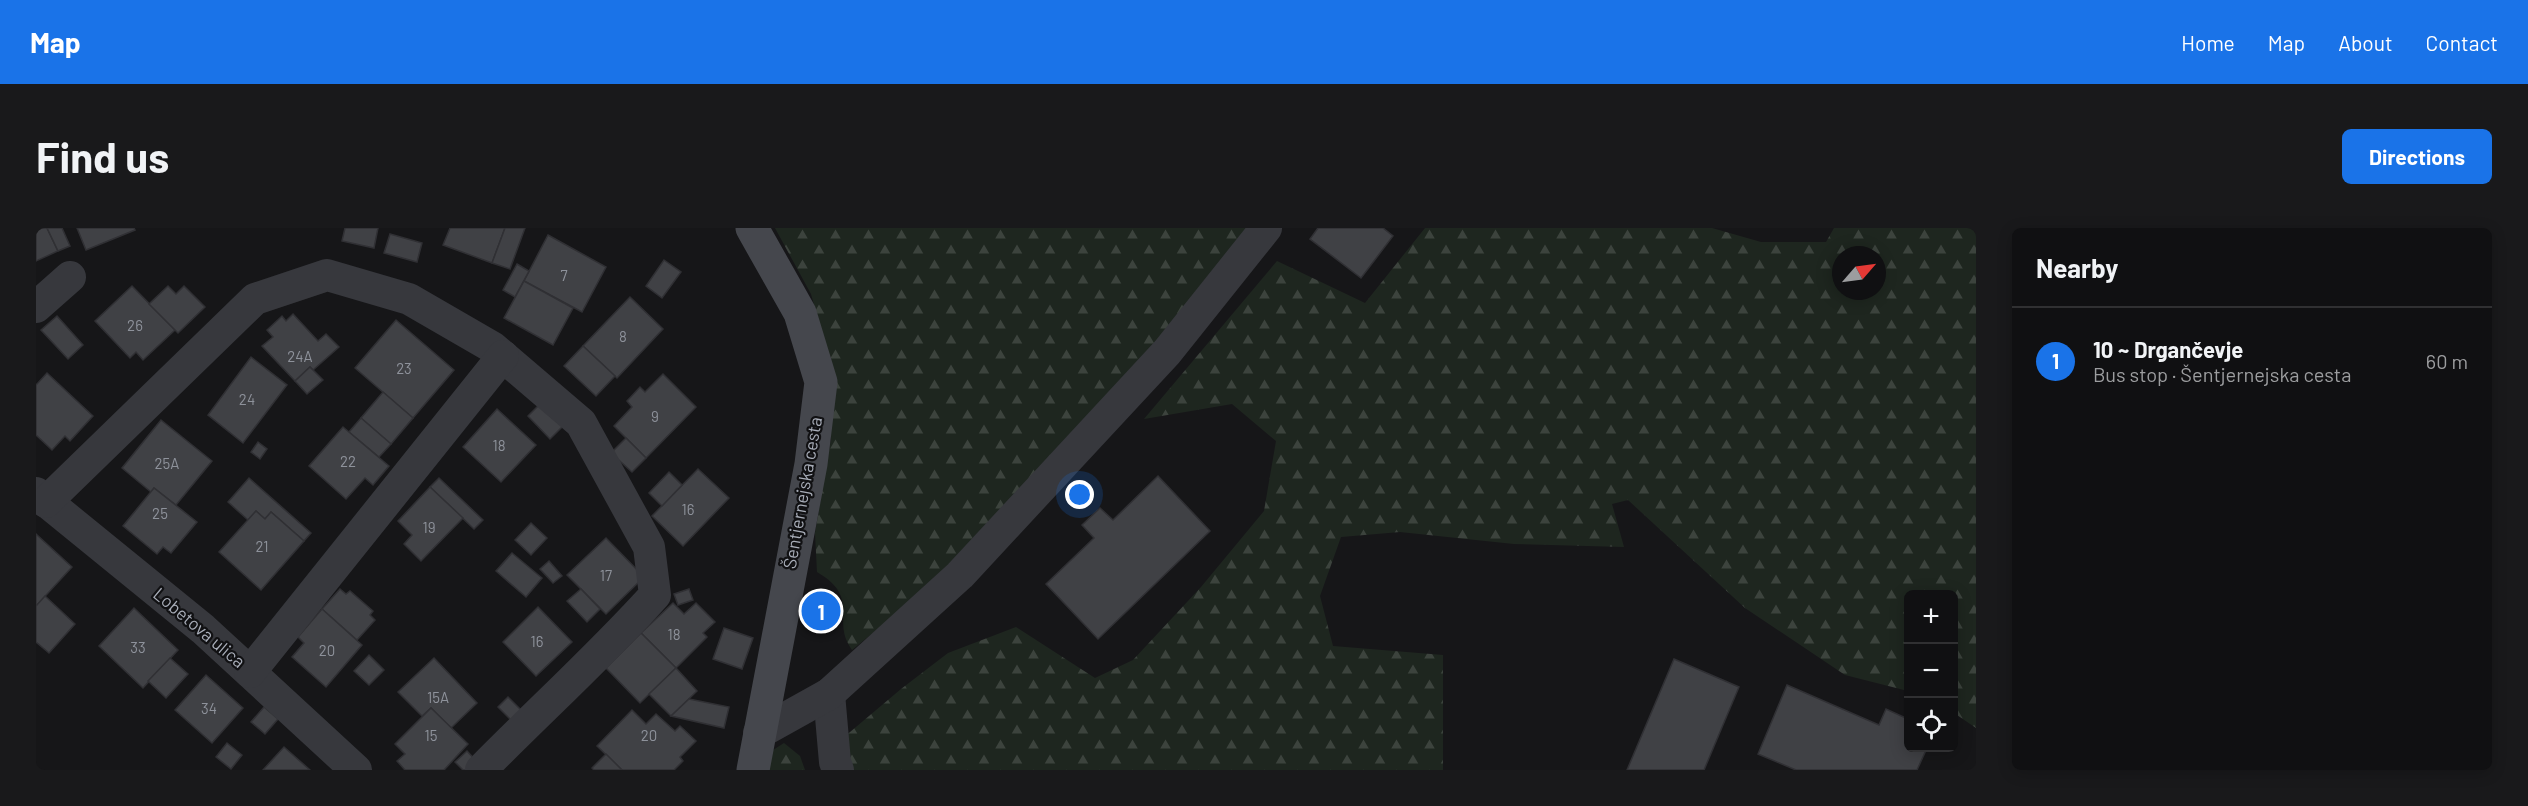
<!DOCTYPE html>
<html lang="en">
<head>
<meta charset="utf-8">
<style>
  :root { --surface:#101012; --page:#19191b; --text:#f1f3f6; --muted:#9c9d9f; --line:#303032; --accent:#1a73e8 }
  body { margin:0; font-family:Barlow,sans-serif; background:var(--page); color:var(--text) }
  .controls { position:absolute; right:18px; bottom:18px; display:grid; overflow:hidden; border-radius:9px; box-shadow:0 3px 15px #0003 }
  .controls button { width:54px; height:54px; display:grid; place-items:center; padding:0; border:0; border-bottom:2px solid var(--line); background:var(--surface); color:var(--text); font:30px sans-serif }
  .compass { position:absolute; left:1796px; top:18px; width:54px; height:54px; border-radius:50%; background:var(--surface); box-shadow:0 3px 15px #0003; rotate:62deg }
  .you { position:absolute; left:1044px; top:267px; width:21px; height:21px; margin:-15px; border:4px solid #fff; border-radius:50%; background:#1a73e8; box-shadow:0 0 0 9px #1a73e833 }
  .badge { display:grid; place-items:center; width:39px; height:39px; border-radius:50%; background:var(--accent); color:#fff; font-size:20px; font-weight:700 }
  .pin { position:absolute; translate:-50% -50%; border:3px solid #fff; box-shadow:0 2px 6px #0006 }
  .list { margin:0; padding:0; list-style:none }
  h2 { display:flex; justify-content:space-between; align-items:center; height:78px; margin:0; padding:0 24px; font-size:26px }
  h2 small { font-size:20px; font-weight:400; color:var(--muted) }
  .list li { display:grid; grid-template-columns:39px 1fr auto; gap:18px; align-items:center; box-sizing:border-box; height:108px; padding:0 24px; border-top:2px solid var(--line) }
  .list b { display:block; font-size:22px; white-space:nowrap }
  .list p { margin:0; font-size:20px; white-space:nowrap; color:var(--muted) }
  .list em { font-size:20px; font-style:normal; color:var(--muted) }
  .icon { flex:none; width:33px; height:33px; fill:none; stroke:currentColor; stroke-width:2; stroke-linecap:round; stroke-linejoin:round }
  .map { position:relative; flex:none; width:1940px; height:542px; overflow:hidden; border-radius:9px }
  header { display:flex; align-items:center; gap:36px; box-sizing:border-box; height:84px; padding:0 30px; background:var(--accent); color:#fff }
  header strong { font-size:28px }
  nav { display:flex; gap:33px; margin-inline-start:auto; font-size:21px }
  .intro { display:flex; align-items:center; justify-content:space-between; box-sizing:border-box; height:144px; padding:0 36px }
  h1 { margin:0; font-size:42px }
  .button { padding:15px 27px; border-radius:9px; background:var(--accent); color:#fff; font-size:21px; font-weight:700 }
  main { display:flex; gap:36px; padding:0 36px }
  aside { flex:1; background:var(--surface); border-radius:9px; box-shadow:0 3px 15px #0003 }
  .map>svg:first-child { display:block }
  .forest { fill:url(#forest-firs); fill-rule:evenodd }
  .building { fill:#404145; stroke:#303034; stroke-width:1.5 }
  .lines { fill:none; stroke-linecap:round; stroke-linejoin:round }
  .street { stroke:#37383d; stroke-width:32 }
  .secondary { stroke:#45474d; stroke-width:33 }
  .labels { text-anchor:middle; stroke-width:4.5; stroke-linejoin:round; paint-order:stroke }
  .number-label { font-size:15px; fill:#8e929b }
  .street-label { font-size:18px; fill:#a8adb8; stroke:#111113 }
</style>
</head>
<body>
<header>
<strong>Map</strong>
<nav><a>Home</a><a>Map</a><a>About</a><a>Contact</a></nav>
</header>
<div class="intro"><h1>Find us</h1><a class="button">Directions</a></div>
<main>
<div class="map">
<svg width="1940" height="542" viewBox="0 0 1940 542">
  <defs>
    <pattern id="forest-firs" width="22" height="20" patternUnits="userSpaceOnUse" patternTransform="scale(1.5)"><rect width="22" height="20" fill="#1e261f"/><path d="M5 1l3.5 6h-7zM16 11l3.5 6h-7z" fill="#3c433d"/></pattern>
  </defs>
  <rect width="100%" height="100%" fill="#161618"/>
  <g class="forest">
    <path d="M739 0H1217L1145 98 899 354 816 422C794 392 826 370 781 344L779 305 795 211V157L789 115 775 66Z"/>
    <path d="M1389 0H1676L1725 14H1790L1798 0H1940V500L1918 485V367H1872V463L1809 447 1709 380 1592 272 1576 276 1588 319 1478 316 1364 304 1305 309 1284 368 1297 418 1407 427V542H809L801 515 865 461 912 425 980 399 1059 450 1097 432 1165 359 1228 283 1240 213 1196 176 1108 191 1241 33 1329 75ZM1805 27H1841V63H1805Z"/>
    <polygon points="748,515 764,528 769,542 731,542 734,524"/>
  </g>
  <g class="building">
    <polygon points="0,0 11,0 22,23 0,33"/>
    <polygon points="11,0 26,0 34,18 22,23"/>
    <polygon points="41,0 98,0 99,2 50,22"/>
    <polygon points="309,0 342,0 338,20 306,13"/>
    <polygon points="414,0 469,0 456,35 407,17"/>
    <polygon points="469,0 489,0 474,41 456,35"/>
    <polygon points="1282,0 1347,0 1357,8 1325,50 1274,11"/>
    <polygon points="354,6 386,15 381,34 348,25"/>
    <polygon points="512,7 570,39 546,84 488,53"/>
    <polygon points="628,32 645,44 626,70 610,58"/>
    <polygon points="481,36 493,43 479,69 467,62"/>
    <polygon points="488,53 537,80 517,117 468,90"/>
    <polygon points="96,58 139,102 107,132 100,124 94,130 59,93"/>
    <polygon points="132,58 140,66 148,58 169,79 142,105 113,76"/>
    <polygon points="594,69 627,101 581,150 547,118"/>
    <polygon points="257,86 282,113 290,106 303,119 277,142 274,139 259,153 226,118 237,109 231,102 246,88 250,93"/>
    <polygon points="21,88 47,117 32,131 5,102"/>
    <polygon points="360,92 418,142 377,190 319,140"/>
    <polygon points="547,118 579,148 560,168 528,138"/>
    <polygon points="215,129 251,157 207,215 172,187"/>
    <polygon points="274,139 287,152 271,166 259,153"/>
    <polygon points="11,145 57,188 34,213 29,208 16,222 0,207 0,157"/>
    <polygon points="627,146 660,179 610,230 578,198 596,179 591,173 604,159 609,164"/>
    <polygon points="347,164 377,190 355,216 325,190"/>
    <polygon points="505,175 527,198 514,211 492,188"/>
    <polygon points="461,181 500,217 465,254 427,219"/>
    <polygon points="325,190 355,216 343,229 313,204"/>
    <polygon points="125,192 176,233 140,277 118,260 115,264 86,240"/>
    <polygon points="307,199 353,238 337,257 329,250 310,271 273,238"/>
    <polygon points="590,210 610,230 596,244 575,225"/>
    <polygon points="222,214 231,221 224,231 215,224"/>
    <polygon points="662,241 693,270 647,318 616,288"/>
    <polygon points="633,244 646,257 626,278 613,265"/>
    <polygon points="1122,248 1174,303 1062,411 1010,356 1058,310 1046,297 1064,280 1077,292"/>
    <polygon points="213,250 275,305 268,313 235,284 229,291 220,283 212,292 192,274"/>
    <polygon points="403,250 447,292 438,301 394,259"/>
    <polygon points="394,259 427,290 385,333 368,316 376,307 362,293"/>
    <polygon points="118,260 161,294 135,325 127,319 121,326 87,298"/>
    <polygon points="220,283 229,291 235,284 268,313 225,362 183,324"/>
    <polygon points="495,295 511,310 495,327 479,312"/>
    <polygon points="0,306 36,339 0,378"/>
    <polygon points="570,310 608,349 570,386 531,347"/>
    <polygon points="476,325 506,350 490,369 460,343"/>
    <polygon points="513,333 526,348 517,355 504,341"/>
    <polygon points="304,361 310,366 314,363 337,383 334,387 339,392 321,412 286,381"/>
    <polygon points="545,361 564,381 551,394 531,373"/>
    <polygon points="653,361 657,372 642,377 638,366"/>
    <polygon points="9,368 39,396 13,425 0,414 0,378"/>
    <polygon points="637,375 648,386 660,375 679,394 667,405 671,409 640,440 605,405"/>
    <polygon points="502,379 536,414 500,448 467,414"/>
    <polygon points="98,380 142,422 107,460 63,418"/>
    <polygon points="286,381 326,417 290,459 256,429 268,415 262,409"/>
    <polygon points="688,400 717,410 706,441 677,431"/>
    <polygon points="605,405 640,440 604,475 570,440"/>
    <polygon points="333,427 348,442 333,457 318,443"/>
    <polygon points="134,430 152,446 130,470 112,453"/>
    <polygon points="398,430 441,475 415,500 395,480 386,488 362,464"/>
    <polygon points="1638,431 1703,459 1668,542 1591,542"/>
    <polygon points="640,440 661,463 635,488 613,466"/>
    <polygon points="170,447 207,480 176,515 139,482"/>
    <polygon points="1751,457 1843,497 1850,481 1872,491 1872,520 1891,520 1881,542 1760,542 1722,526"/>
    <polygon points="472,469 488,485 478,495 462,479"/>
    <polygon points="653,471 693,479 688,500 635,488"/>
    <polygon points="228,479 242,491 229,506 215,494"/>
    <polygon points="395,480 432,516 408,542 369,542 361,533 369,526 359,516"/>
    <polygon points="596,482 610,496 620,486 639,503 644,498 660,513 644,529 647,533 638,542 586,542 561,518"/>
    <polygon points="191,515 206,527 195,541 180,529"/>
    <polygon points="248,519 274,542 227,542"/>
    <polygon points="431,523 442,535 434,542 427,542 419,534"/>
    <polygon points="570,526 586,542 558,542 556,540"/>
  </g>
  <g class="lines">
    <g class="street">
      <polyline points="0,79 34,49"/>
      <polyline points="0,265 167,401 320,542"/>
      <path d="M10 274 219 71 291 47 373 71 456 119 545 195 613 319 619 367C564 428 503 483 445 542"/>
      <polyline points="214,444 467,128"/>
      <polyline points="793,466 799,534 802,542"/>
      <polyline points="723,505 793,466 924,347 1131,124 1230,0"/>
    </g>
    <polyline class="secondary" points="716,0 764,85 785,154 775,236 717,542"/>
  </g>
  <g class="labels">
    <g class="number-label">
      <text x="528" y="53">7</text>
      <text x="99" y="103">26</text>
      <text x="587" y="114">8</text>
      <text x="264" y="134">24A</text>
      <text x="368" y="146">23</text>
      <text x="211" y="177">24</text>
      <text x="619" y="194">9</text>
      <text x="463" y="223">18</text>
      <text x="312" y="239">22</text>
      <text x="131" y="241">25A</text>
      <text x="652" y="287">16</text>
      <text x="124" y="291">25</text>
      <text x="393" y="305">19</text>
      <text x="226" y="324">21</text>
      <text x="570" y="353">17</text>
      <text x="638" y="412">18</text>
      <text x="501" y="419">16</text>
      <text x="102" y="425">33</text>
      <text x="291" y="428">20</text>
      <text x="402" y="475">15A</text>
      <text x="173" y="486">34</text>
      <text x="395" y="513">15</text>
      <text x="613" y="513">20</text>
    </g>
    <g class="street-label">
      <text transform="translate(767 265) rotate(-80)" y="6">Šentjernejska cesta</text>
      <text transform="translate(163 400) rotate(40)" y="6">Lobetova ulica</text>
    </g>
  </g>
</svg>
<div class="controls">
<button>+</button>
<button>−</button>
<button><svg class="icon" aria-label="locate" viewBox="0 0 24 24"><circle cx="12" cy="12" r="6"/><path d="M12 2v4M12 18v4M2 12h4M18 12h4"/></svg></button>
</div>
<svg class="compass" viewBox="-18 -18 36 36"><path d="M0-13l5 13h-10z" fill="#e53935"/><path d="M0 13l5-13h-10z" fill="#9c9d9f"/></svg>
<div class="you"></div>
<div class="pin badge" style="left:785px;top:383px">1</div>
</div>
<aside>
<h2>Nearby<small></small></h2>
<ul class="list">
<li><span class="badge">1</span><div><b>10 ~ Drgančevje</b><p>Bus stop · Šentjernejska cesta</p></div><em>60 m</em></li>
</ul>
</aside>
</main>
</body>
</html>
